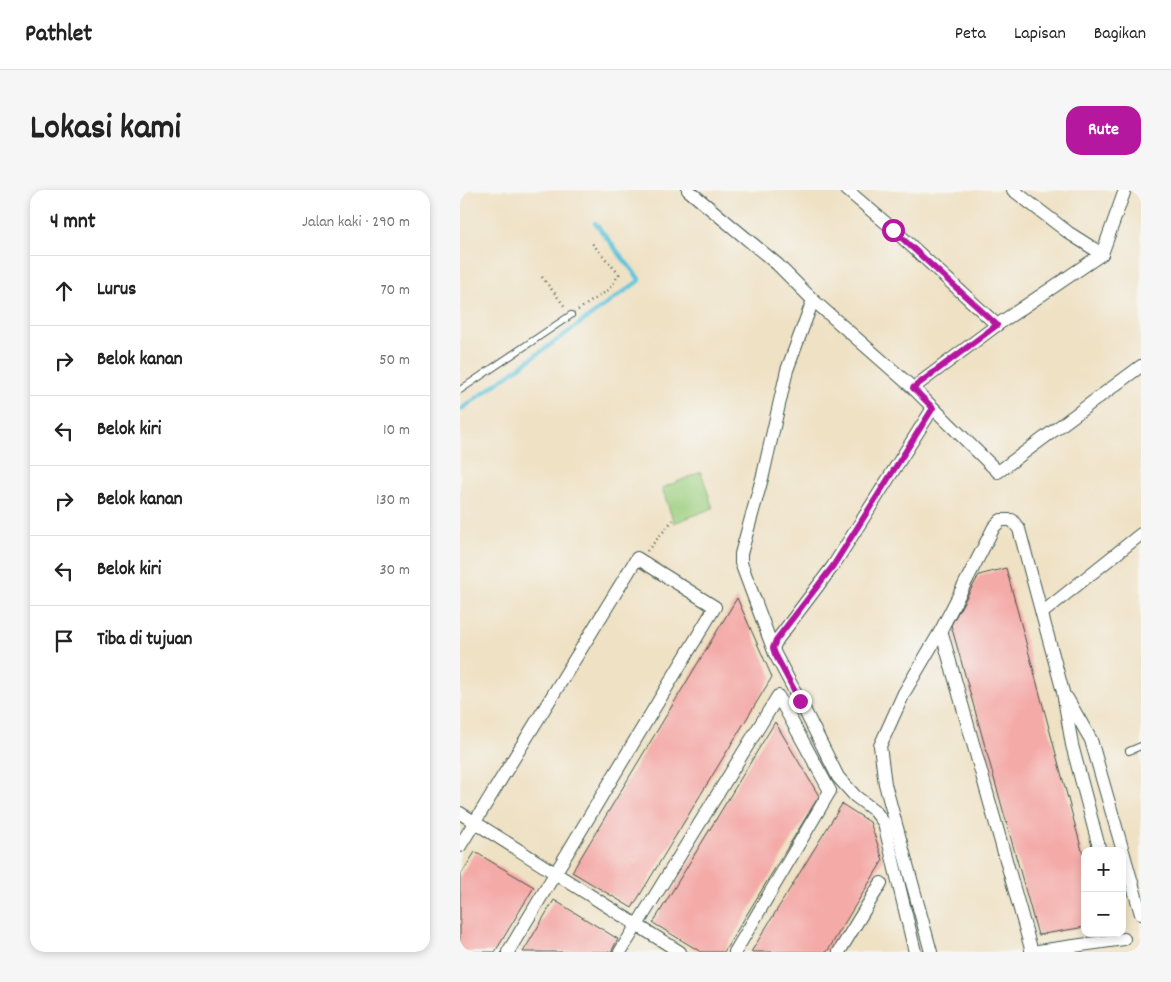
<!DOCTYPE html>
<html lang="id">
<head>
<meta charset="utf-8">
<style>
  :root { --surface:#fff; --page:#f6f6f6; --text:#222; --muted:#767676; --line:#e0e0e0; --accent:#b5179e }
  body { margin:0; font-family:Dekko,sans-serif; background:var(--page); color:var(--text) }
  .controls { position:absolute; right:15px; bottom:15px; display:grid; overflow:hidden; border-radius:10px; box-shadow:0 2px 8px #0003 }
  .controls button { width:45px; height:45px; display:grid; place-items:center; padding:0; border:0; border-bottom:1px solid var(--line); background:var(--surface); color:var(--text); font:25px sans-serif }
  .stop { position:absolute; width:15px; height:15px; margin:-11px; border:4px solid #b5179e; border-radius:50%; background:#fff }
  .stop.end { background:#b5179e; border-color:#fff; box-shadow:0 1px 5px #0008 }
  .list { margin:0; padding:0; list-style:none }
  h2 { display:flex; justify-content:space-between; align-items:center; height:65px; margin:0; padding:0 20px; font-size:21px }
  h2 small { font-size:16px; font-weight:400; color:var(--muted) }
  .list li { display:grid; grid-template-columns:32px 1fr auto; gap:15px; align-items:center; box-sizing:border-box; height:70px; padding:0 20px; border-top:1px solid var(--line) }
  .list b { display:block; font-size:19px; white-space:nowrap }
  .list em { font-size:16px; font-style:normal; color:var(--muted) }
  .icon { flex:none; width:28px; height:28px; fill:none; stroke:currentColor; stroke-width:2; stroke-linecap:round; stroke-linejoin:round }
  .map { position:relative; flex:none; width:681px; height:762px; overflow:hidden; border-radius:15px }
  header { display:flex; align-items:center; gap:30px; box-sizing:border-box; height:70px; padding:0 25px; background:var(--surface); border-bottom:1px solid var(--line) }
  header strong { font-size:24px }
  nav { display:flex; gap:28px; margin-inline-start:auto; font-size:18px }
  .intro { display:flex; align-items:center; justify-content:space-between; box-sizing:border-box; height:120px; padding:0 30px }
  h1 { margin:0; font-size:35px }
  .button { padding:12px 22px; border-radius:15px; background:var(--accent); color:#fff; font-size:18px; font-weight:700 }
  main { display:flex; gap:30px; padding:0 30px }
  aside { flex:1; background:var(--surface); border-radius:15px; box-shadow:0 2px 8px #0003 }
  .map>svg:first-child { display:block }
  .green { fill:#9dcf7f; stroke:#5e865a }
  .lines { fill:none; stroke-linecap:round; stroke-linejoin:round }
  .stream { stroke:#5fc5dd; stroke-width:4.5 }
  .building { fill:#f4aaa7 }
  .service-casing { stroke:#3e564a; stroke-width:8 }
  .minor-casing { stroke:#3e564a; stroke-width:14 }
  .path { stroke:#3e564a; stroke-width:2.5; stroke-dasharray:1 4; stroke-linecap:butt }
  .service { stroke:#fff; stroke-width:6 }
  .minor { stroke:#fff; stroke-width:12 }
  .route { stroke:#b5179e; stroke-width:6 }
</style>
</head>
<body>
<header>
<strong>Pathlet</strong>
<nav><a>Peta</a><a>Lapisan</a><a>Bagikan</a></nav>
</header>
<div class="intro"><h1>Lokasi kami</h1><a class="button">Rute</a></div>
<main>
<aside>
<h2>4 mnt<small>Jalan kaki · 290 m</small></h2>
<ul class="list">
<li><svg class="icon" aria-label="ahead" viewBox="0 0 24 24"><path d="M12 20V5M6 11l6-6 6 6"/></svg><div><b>Lurus</b></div><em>70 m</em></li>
<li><svg class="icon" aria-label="right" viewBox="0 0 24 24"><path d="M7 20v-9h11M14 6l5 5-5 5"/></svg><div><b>Belok kanan</b></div><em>50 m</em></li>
<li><svg class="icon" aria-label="left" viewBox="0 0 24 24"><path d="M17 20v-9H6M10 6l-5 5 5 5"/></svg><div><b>Belok kiri</b></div><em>10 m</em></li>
<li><svg class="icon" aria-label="right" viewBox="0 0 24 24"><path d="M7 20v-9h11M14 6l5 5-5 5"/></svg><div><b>Belok kanan</b></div><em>130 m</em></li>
<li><svg class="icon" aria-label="left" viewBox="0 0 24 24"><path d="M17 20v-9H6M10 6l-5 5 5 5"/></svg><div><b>Belok kiri</b></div><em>30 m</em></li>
<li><svg class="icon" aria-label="arrive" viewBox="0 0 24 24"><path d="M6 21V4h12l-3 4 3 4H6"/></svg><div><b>Tiba di tujuan</b></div></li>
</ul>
</aside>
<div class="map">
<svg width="681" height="762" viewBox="0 0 681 762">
  <rect width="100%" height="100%" fill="#f6f6f2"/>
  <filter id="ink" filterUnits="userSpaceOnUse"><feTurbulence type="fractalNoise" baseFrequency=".02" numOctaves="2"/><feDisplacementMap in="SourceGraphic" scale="10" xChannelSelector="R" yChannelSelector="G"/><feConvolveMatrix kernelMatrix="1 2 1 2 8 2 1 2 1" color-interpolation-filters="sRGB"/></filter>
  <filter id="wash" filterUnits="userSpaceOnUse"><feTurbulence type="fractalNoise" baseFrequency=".0096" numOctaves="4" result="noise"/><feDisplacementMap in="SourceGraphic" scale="20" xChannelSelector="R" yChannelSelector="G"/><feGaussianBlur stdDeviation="1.12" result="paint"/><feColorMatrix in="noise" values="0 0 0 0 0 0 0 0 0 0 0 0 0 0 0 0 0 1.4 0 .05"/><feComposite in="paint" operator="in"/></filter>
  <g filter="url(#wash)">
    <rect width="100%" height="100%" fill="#efe1c4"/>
    <polygon class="green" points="241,282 253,318 214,333 202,298"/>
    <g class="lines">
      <polyline class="stream" points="0,220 180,90 135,33"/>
    </g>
    <g id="blocks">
      <g class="building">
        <polygon points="546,378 625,672 625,737 578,745 491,435 519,385"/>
        <polygon points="277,408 312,487 172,718 112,682"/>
        <polygon points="315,532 359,606 264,762 241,762 193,733"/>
        <polygon points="382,614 410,632 423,670 367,762 291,762"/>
        <polygon points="15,662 74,697 35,762 0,762 0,686"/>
        <polygon points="94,710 158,749 151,762 63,762"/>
      </g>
    </g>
  </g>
  <g filter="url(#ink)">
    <use href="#blocks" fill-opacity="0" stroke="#3e564a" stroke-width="1"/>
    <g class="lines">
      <g class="service-casing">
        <g id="service">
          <polyline points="0,200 111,125"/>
          <polyline points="669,561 681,556"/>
        </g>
      </g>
      <g class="minor-casing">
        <g id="minor">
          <polyline points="228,0 317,74 353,110 453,198"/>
          <polyline points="387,0 433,39 537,135"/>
          <polyline points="553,0 609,43 642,64"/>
          <polyline points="665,0 642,64 537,135 453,198 538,282 681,176"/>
          <polyline points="353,110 327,180 303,285 281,364 281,373 315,464 340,511 378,587 395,606 415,621 424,633 455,762"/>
          <polyline points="582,423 681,344"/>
          <polyline points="313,458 317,450 373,376 473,218"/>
          <polyline points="607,508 631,550 681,724"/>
          <polyline points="0,623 177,735 318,506 370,601 275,762"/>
          <polyline points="0,656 177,368 255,417 48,762"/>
          <polyline points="160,762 177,735 220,762"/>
          <polyline points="379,762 421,693"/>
          <polyline points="471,762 425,594 420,556 444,503 481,440"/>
          <polyline points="571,762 664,749"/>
          <polyline points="572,762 481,440 534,337 541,330 552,330 559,339 603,502 612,555 640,661"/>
        </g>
      </g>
      <g class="path">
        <polyline points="82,87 106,118"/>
        <polyline points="118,120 150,99 159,84 130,51"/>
        <polyline points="187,361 213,330"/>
      </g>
      <use href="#service" class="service"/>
      <use href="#minor" class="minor"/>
    </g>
  </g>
  <g class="lines" filter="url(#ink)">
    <polyline class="route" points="340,511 315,464 313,458 316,450 373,376 473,218 453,198 537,135 433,40"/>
  </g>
</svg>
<div class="controls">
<button>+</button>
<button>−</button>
</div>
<div class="stop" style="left:433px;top:40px"></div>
<div class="stop end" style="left:340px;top:511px"></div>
</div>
</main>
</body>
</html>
